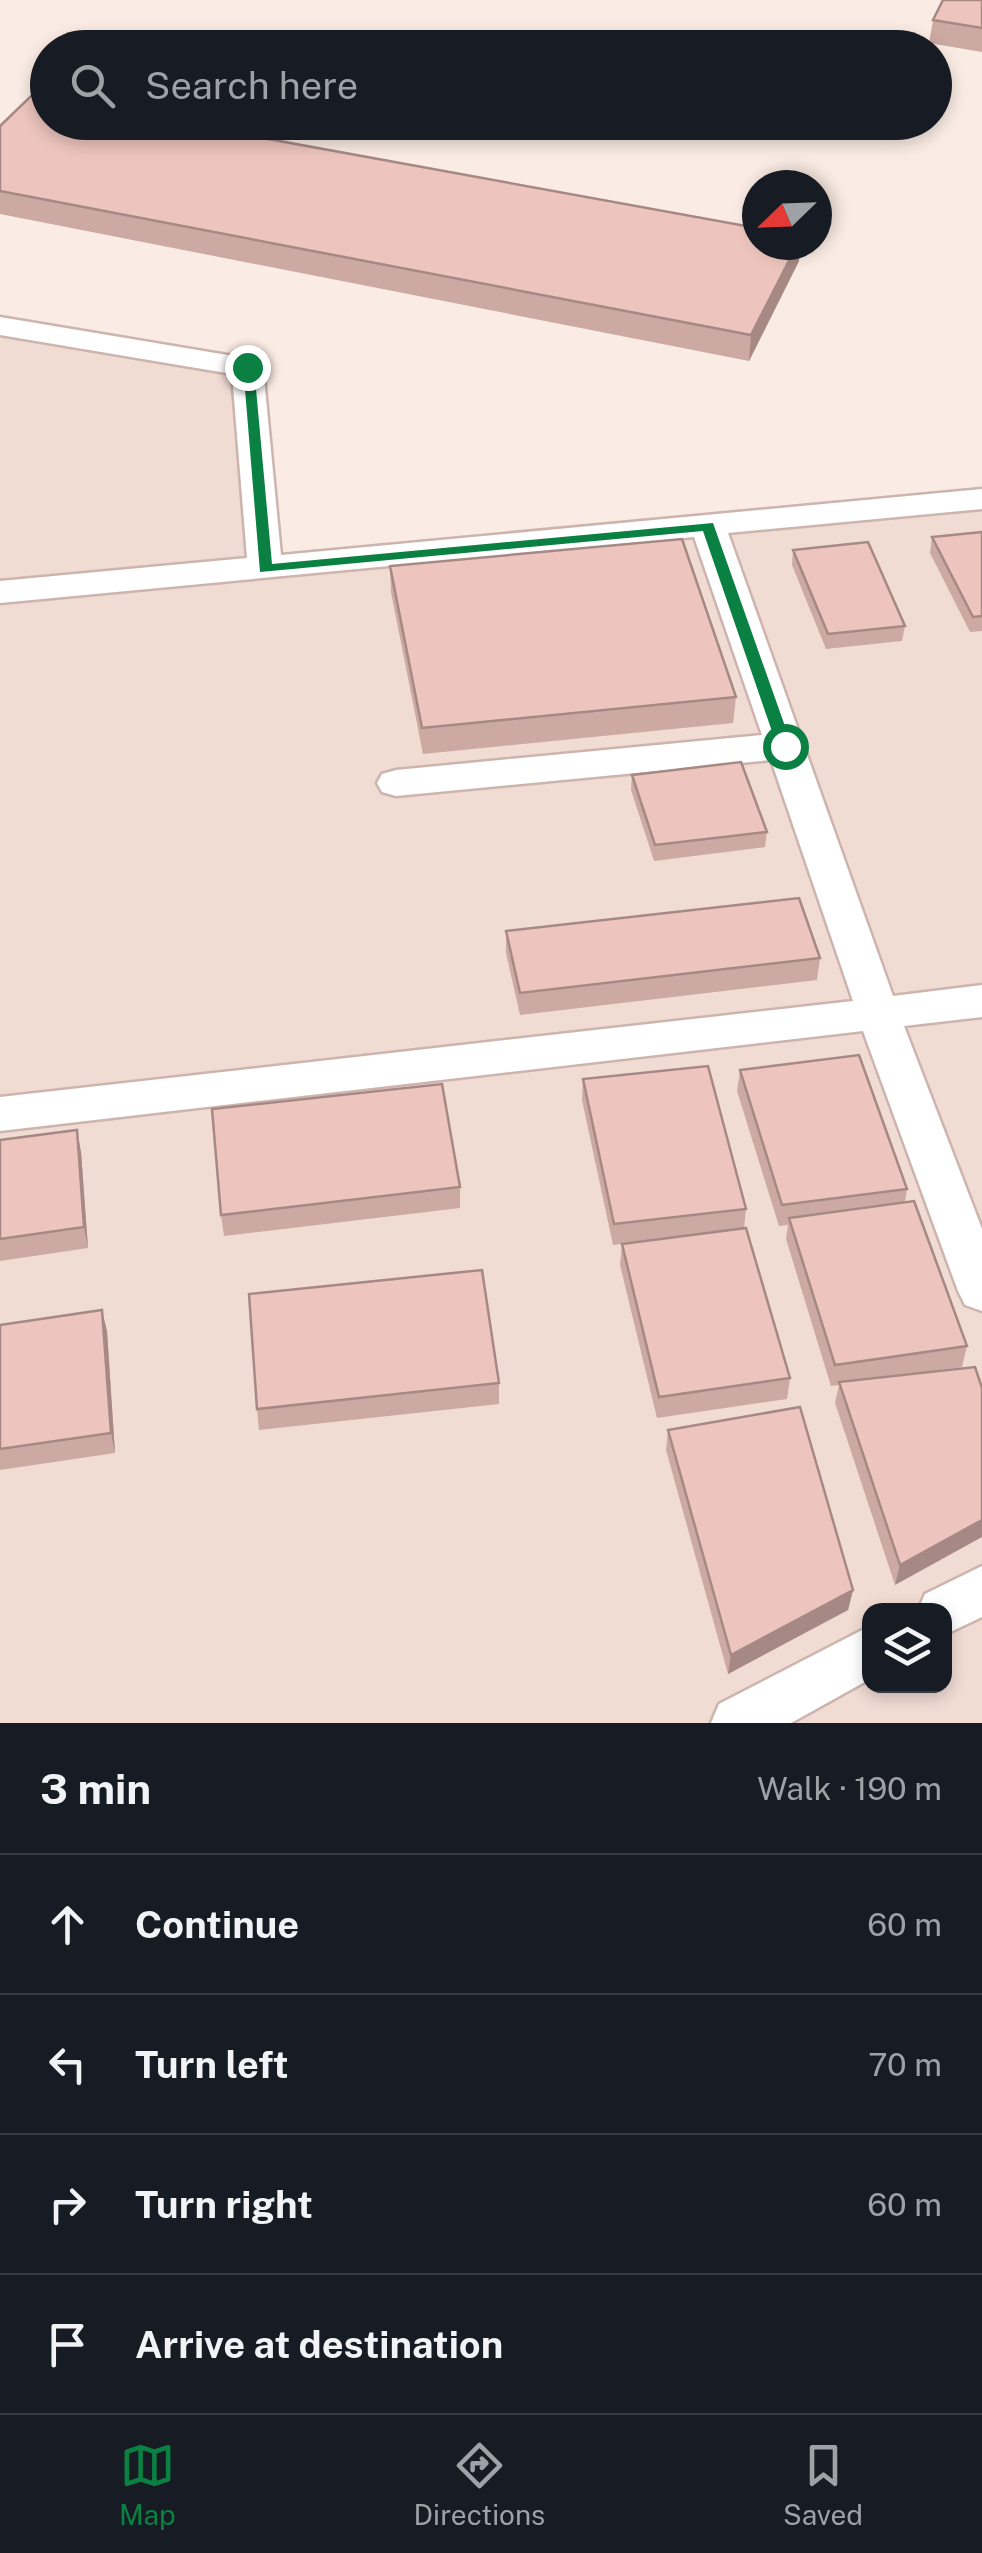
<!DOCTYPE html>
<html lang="en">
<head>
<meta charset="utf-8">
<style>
  :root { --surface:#171b24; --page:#20242c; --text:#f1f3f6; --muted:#9ea1a6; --line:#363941; --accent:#0b8043 }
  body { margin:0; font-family:"Public Sans",sans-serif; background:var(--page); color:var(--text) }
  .controls { position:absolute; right:30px; bottom:30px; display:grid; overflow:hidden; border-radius:20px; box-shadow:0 5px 15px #0003 }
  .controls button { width:90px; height:90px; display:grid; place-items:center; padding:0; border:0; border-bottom:2px solid var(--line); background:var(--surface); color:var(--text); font:50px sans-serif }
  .compass { position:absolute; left:742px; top:170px; width:90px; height:90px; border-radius:50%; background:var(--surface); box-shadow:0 5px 15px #0003; rotate:247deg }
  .stop { position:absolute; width:30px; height:30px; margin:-22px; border:8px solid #0b8043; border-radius:50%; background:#fff }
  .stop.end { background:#0b8043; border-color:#fff; box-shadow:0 2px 10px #0008 }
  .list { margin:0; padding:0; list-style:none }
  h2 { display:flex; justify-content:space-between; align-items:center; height:130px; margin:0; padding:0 40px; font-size:42px }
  h2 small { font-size:32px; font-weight:400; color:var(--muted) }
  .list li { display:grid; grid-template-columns:65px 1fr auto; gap:30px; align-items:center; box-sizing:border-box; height:140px; padding:0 40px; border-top:2px solid var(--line) }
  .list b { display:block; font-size:38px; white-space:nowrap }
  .list em { font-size:32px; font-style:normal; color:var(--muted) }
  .icon { flex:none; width:55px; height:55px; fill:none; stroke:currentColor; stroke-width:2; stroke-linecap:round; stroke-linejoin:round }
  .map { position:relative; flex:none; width:982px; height:1723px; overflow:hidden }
  .search { position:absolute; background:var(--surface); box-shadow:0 5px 15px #0003; left:30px; right:30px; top:30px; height:110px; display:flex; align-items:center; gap:25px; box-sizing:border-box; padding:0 35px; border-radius:55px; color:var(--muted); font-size:38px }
  .sheet { height:690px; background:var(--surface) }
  nav { display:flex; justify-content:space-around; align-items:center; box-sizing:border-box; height:140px; border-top:2px solid var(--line); background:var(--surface); font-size:28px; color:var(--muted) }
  nav a { display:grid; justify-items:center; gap:5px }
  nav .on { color:var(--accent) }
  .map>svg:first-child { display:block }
  .residential { fill:#f1dcd3; fill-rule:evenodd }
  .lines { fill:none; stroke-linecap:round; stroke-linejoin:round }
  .street-casing { stroke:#cdb4ae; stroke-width:5 }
  .street { fill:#fff; fill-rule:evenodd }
  .wall { fill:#cca9a3 }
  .shaded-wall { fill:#a68985 }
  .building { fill:#edc4be; stroke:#a68985; stroke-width:2.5 }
  .route { fill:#0b8043 }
</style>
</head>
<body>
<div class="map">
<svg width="982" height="1723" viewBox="0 0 982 1723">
  <rect width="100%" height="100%" fill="#faece4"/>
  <path class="residential" d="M0 330 235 372 279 575 982 505V1723H0ZM870 1610H944V1686H870Z"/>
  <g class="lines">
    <g class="street-casing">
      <g id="street">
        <polygon points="0,317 258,360 263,367 281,555 982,489 982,509 728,533 893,996 982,985 982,1017 904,1026 982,1229 982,1311 965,1305 958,1291 863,1031 0,1131 0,1097 853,1001 771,760 396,796 382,792 377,783 382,774 396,770 762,735 694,537 0,603 0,581 247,558 232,374 0,335"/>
        <polygon points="982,1566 982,1617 944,1635 944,1610 918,1610 925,1594"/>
        <polygon points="870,1626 870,1679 791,1723 711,1723 719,1704"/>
      </g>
    </g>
    <use href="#street" class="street"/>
  </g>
  <g class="wall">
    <polygon points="982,0 982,52 929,43 933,20"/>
    <polygon points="0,126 757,245 800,245 799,261 749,361 0,214"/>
    <polygon points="982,532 982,631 970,632 930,553 932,537"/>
    <polygon points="793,550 905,626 902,641 826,649 792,565"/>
    <polygon points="390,566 736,697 733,723 423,754 391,592"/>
    <polygon points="632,775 767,832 765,847 654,861 631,790"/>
    <polygon points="506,931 820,958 817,980 520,1015 506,953"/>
    <polygon points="740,1070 907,1189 905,1202 967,1346 962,1367 908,1375 975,1367 895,1585 835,1403 839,1385 831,1386 786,1239 788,1225 779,1226 737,1091"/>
    <polygon points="583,1079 746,1209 744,1228 790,1378 787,1399 657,1418 620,1265 622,1244 635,1242 613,1245 582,1100"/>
    <polygon points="0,1140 81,1152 88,1248 0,1261"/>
    <polygon points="460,1187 460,1208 224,1236 221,1215"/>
    <polygon points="0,1325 107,1331 115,1453 0,1470"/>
    <polygon points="499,1383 499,1404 259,1430 257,1409"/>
    <polygon points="668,1430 853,1590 848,1610 728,1674 666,1450"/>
  </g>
  <g class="shaded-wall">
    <polygon points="797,245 800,245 799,261 749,361 751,335"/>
    <polygon points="77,1130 81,1152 88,1248 84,1227"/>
    <polygon points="102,1310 107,1331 115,1453 111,1433"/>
    <polygon points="982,1520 982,1537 895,1585 900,1565"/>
    <polygon points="853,1590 848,1610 728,1674 731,1655"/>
  </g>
  <g class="building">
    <polygon points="943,0 982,0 982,28 933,20"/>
    <polygon points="31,96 48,99 48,122 175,122 757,228 757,245 797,245 751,335 0,191 0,126"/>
    <polygon points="982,532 982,616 973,617 932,537"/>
    <polygon points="682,539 736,697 422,728 390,566"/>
    <polygon points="868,542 905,626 828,634 793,550"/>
    <polygon points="741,762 767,832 655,845 632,775"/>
    <polygon points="799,898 820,958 520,993 506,931"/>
    <polygon points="859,1055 907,1189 782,1205 740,1070"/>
    <polygon points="708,1066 746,1209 614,1224 583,1079"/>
    <polygon points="442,1084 460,1187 221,1215 212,1109"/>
    <polygon points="77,1130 84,1227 0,1239 0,1140"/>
    <polygon points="914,1201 967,1346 835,1365 789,1218"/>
    <polygon points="746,1228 790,1378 659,1397 622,1244"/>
    <polygon points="482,1270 499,1383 257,1409 249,1294"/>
    <polygon points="102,1310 111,1433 0,1449 0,1325"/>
    <polygon points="975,1367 982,1388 982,1520 900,1565 839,1382"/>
    <polygon points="800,1407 853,1590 731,1655 668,1430"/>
  </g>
  <polygon class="route" points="243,365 254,367 272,564 713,523 792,746 790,750 777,746 703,531 260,572"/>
</svg>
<div class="controls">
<button><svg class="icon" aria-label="layers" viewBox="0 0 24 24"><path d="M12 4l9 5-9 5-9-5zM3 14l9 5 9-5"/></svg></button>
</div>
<svg class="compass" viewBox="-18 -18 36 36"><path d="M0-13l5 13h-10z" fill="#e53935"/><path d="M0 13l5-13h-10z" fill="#9ea1a6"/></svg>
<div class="stop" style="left:785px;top:746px"></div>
<div class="stop end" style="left:247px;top:367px"></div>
<div class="search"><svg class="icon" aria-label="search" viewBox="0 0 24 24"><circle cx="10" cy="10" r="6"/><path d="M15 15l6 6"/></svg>Search here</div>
</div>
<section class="sheet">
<h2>3 min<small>Walk · 190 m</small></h2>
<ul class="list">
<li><svg class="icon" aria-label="ahead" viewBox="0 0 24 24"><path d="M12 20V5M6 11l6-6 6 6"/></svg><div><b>Continue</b></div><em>60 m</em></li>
<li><svg class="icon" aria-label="left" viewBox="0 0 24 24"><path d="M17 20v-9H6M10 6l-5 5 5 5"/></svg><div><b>Turn left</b></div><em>70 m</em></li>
<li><svg class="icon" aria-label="right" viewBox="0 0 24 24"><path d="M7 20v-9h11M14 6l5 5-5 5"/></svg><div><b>Turn right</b></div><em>60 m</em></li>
<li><svg class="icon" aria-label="arrive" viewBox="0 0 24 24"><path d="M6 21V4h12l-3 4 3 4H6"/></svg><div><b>Arrive at destination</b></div></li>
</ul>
</section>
<nav>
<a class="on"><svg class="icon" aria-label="map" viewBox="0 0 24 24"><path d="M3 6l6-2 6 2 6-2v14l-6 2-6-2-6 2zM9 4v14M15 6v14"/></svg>Map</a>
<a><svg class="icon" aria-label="directions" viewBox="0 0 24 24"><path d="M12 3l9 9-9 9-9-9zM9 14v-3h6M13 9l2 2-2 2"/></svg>Directions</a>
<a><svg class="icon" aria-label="saved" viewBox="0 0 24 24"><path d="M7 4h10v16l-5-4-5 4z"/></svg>Saved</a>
</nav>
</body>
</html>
